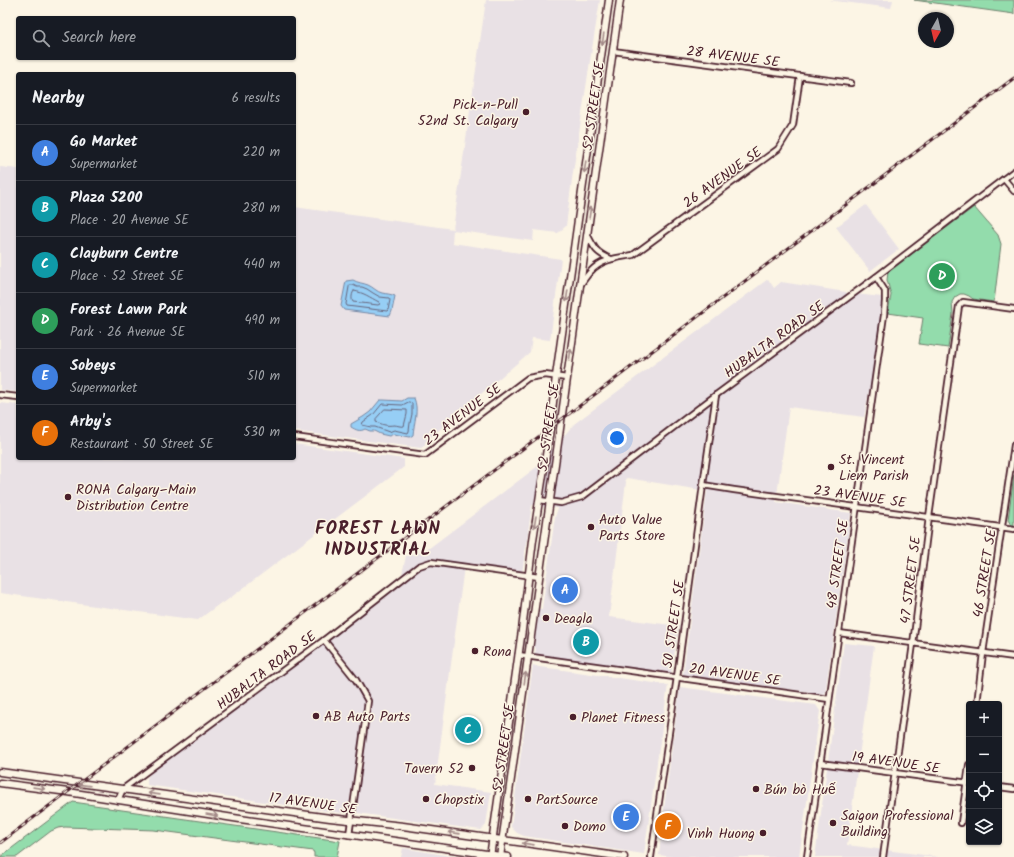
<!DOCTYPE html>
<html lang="en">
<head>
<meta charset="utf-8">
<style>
  :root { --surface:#171b24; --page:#242831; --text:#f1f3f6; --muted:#9ea1a6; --line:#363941; --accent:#a6949b }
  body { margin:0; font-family:Kalam,sans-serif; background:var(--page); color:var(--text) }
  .controls { position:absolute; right:12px; bottom:12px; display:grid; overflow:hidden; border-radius:4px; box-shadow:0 1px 3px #0004 }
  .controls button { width:36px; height:36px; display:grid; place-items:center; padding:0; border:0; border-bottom:1px solid var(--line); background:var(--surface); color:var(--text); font:20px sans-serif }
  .compass { position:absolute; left:918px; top:12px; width:36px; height:36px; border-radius:50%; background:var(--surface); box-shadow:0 1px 3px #0004; rotate:188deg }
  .you { position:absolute; left:617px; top:438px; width:14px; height:14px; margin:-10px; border:3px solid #fff; border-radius:50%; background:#1a73e8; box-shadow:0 0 0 6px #1a73e833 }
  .badge { display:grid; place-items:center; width:26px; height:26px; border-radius:50%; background:var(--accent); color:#fff; font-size:13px; font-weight:700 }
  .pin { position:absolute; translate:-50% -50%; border:2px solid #fff; box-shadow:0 1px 4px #0006 }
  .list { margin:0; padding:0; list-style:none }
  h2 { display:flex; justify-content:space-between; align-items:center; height:52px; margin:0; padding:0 16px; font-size:17px }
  h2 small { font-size:13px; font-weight:400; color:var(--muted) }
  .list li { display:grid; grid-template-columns:26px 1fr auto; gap:12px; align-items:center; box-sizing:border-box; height:56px; padding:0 16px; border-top:1px solid var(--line) }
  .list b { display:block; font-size:15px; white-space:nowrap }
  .list p { margin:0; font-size:13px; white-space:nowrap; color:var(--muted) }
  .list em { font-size:13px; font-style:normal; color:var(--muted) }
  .icon { flex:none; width:22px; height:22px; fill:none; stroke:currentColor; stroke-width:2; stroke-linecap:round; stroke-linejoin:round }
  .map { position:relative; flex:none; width:1014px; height:857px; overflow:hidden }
  .search { position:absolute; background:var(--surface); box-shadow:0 1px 3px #0004; left:16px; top:16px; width:280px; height:44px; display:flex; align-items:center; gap:10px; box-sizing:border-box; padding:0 14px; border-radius:4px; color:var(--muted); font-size:15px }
  .panel { position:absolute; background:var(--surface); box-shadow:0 1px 3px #0004; left:16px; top:72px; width:280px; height:388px; border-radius:4px }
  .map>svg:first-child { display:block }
  .built { fill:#e9e1e5 }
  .green { fill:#93dcac; stroke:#6e7e6c }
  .water { fill:#96cef5; stroke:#7888a4 }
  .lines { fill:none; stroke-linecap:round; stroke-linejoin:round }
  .shore { stroke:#68657c; stroke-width:1 }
  .minor-casing { stroke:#4a1f2b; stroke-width:8 }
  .secondary-casing { stroke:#4a1f2b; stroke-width:9 }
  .minor { stroke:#fcf5e5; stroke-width:4.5 }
  .secondary { stroke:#fcf5e5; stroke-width:6 }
  .rail-casing { stroke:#4a1f2b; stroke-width:3 }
  .rail { stroke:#fcf5e5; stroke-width:1.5; stroke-dasharray:4.5; stroke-linecap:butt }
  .oneway { stroke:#a38a88 }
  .poi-dot { fill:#4a1f2b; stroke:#fcf5e5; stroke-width:1.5 }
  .labels { text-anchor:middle; stroke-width:3; stroke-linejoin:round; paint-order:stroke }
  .street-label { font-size:14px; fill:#4a1f2b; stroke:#fcf5e5 }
  .poi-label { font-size:14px; fill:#4a1f2b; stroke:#fcf5e5; text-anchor:start }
  .district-label { font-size:18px; font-weight:bold; letter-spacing:1px; fill:#4a1f2b; stroke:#fcf5e5 }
</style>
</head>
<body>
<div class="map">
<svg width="1014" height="857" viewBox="0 0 1014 857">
  <rect width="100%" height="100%" fill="#fcf5e5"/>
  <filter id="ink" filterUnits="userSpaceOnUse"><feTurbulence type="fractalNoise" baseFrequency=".025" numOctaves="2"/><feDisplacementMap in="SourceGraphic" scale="8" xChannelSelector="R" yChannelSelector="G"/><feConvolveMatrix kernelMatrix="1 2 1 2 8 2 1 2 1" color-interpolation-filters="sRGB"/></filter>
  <g filter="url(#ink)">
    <g class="built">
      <polygon points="486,0 600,0 590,61 572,179 566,226 558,233 534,230 533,241 453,230 452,243 561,259 550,340 532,338 530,352 425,442 425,445 421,448 294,431 294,207 453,229"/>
      <polygon points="828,0 893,0 891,8"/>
      <polygon points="0,167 18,169 18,392 0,390"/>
      <polygon points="866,205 899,249 870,271 836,227"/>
      <polygon points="768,279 774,288 781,282 846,292 846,293 882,297 884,315 864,417 789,407 776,502 851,513 825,694 683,675 707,491 627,478 625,479 626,482 609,617 679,626 671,674 602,667 534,657 536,649 534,646 539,609 542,609 555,517 558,508 532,505 522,573 464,567 435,784 491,792 486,825 481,830 357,813 356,809 361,774 354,773 349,806 347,811 346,810 342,813 147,785 147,778 155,766 401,579 406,556 424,552 538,466 574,424"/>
      <polygon points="0,403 18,405 18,458 294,458 294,444 404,459 404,467 222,604 222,602 198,620 0,593"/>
      <polygon points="844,643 874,646 847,845 939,857 815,857"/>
      <polygon points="533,665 539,667 556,669 668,685 644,854 524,836 517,833 511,827"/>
      <polygon points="680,687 816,705 820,711 799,857 672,857 659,855 664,809"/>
      <polygon points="403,848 456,857 401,857"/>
    </g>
    <g class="green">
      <polygon points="914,0 1014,0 1014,14"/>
      <polygon points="974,207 998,235 1001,244 994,302 973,299 969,296 964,294 960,294 955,297 952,302 953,314 948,348 919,344 923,318 888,313 891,295 887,280 888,272"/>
      <polygon points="1014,475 1014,525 1011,525 1008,520"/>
      <polygon points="73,802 108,807 108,808 340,841 337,857 314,857 314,853 313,851 154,830 65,827 58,828 51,831 17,857 0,857"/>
    </g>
    <g class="water">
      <path d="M353 280C358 283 363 283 368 285 373 287 377 292 382 293 387 294 391 294 395 296L392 311 390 316 344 310 341 306 346 281Z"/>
      <path d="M407 398H414C419 410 414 422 413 435L410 437 394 434 389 436 380 434 374 431H370L365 429C360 432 356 430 351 427V424L363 417 370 412 380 400H384L402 401Z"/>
    </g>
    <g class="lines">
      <g class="shore">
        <polygon points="350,285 353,285 357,287 362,287 367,289 373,293 380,297 389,298 390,300 388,310 387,311 347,306 346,304 349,287"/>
        <path d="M354 291C365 293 369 297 379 302L380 304 378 305 353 302C351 299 352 293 354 291Z"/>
        <polygon points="409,402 412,403 412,414 410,423 409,431 408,433 394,430 389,432 375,427 371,427 362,425 363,422 373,415 382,404 402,405"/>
        <path d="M385 409 407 410V414L404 426C401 427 397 425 394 425 386 426 384 425 376 422V419Z"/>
      </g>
      <g class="minor-casing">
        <g id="minor">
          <polyline points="613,51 851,83"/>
          <polyline points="1004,179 1014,191"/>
          <path d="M587 234C594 248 596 253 611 259"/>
          <path d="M581 284C584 280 587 275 591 271 602 259 617 258 633 255L778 149 793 125 800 76"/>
          <polyline points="0,395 18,397"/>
          <polyline points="294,437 425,455 528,378 545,375 567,378"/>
          <polyline points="703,485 734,490 1014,529"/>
          <polyline points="539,500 561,503 582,497 716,395 876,277 1014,171"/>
          <polyline points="839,633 1014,657"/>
          <polyline points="324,640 356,680 368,701 349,835"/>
          <polyline points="518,655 829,699"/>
          <polyline points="977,704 983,653 1014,445"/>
          <polyline points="820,763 969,783"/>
          <polyline points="999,787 1014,789"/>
          <polyline points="118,800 123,789 324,640 419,566 431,562 539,577"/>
          <polyline points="961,823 969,765"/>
          <polyline points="651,857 677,677 703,485 716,395"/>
          <polyline points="807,857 884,315 885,301 885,291 876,277"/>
          <polyline points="883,857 913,644 929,517 959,306 963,302 1014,309"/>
        </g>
      </g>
      <g class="secondary-casing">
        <g id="secondary">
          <polyline points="0,772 330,818 403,826 624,857"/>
          <polyline points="0,783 68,792 240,819 508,857"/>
          <polyline points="490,857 522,630 533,540 550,429 556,376 609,0"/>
          <polyline points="500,857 620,0"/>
        </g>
      </g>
      <use href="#minor" class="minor"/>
      <use href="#secondary" class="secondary"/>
      <g class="rail-casing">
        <polyline id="rail" points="0,843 1014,78"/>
      </g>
      <use href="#rail" class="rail"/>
    </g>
    <defs><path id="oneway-shaft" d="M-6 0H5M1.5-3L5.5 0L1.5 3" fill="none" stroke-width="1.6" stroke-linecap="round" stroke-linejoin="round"/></defs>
    <g class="oneway">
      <use href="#oneway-shaft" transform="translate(603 39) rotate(98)"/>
      <use href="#oneway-shaft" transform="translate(585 167) rotate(98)"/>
      <use href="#oneway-shaft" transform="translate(590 212) rotate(-82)"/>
      <use href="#oneway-shaft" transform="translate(567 296) rotate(98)"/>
      <use href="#oneway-shaft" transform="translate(570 355) rotate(-82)"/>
      <use href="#oneway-shaft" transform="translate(535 522) rotate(99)"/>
      <use href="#oneway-shaft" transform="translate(525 678) rotate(-82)"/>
      <use href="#oneway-shaft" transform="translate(84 785) rotate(-173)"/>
      <use href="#oneway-shaft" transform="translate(39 788) rotate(8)"/>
      <use href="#oneway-shaft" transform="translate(154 794) rotate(-172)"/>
      <use href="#oneway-shaft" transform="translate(212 815) rotate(10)"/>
      <use href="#oneway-shaft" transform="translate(454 833) rotate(-172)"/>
      <use href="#oneway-shaft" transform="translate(528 844) rotate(-172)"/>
    </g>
  </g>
  <g class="poi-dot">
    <circle cx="526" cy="112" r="4"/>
    <circle cx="831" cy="467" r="4"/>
    <circle cx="68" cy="497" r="4"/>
    <circle cx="591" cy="527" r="4"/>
    <circle cx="546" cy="618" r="4"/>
    <circle cx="475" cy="651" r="4"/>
    <circle cx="316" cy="716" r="4"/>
    <circle cx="573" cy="717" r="4"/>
    <circle cx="472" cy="768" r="4"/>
    <circle cx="756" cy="789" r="4"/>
    <circle cx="426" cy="799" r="4"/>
    <circle cx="528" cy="799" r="4"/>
    <circle cx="833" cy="823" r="4"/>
    <circle cx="565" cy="826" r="4"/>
    <circle cx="763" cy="833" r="4"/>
  </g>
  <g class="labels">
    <g class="street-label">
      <text transform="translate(733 56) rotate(7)" y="5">28 AVENUE SE</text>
      <text transform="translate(593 106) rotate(-82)" y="5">52 STREET SE</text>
      <text transform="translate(722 177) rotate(-36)" y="5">26 AVENUE SE</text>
      <text transform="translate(774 339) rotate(-36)" y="5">HUBALTA ROAD SE</text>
      <text transform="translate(462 414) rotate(-37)" y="5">23 AVENUE SE</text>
      <text transform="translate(548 427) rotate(-82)" y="5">52 STREET SE</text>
      <text transform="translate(860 496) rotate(8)" y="5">23 AVENUE SE</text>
      <text transform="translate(837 564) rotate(-82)" y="5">48 STREET SE</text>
      <text transform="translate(984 573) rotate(-81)" y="5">46 STREET SE</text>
      <text transform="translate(910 580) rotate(-83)" y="5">47 STREET SE</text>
      <text transform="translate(673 624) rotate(-82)" y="5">50 STREET SE</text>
      <text transform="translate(266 670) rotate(-37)" y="5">HUBALTA ROAD SE</text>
      <text transform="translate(735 674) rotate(8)" y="5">20 AVENUE SE</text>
      <text transform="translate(503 748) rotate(-82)" y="5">52 STREET SE</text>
      <text transform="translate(896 762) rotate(8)" y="5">19 AVENUE SE</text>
      <text transform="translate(313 803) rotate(8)" y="5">17 AVENUE SE</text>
    </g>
    <g class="poi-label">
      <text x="518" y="109" text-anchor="end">Pick-n-Pull<tspan x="518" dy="16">52nd St. Calgary</tspan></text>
      <text x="839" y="464">St. Vincent<tspan x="839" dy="16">Liem Parish</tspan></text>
      <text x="76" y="494">RONA Calgary–Main<tspan x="76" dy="16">Distribution Centre</tspan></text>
      <text x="599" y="524">Auto Value<tspan x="599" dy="16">Parts Store</tspan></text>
      <text x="554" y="623">Deagla</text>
      <text x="483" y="656">Rona</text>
      <text x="324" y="721">AB Auto Parts</text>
      <text x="581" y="722">Planet Fitness</text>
      <text x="464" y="773" text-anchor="end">Tavern 52</text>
      <text x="764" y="794">Bún bò Huế</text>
      <text x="434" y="804">Chopstix</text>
      <text x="536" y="804">PartSource</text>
      <text x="841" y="820">Saigon Professional<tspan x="841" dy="16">Building</tspan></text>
      <text x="573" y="831">Domo</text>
      <text x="755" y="838" text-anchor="end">Vinh Huong</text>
    </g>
    <g class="district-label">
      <text x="378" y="534">FOREST LAWN<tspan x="378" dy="21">INDUSTRIAL</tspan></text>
    </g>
  </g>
</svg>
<div class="controls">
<button>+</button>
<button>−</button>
<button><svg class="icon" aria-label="locate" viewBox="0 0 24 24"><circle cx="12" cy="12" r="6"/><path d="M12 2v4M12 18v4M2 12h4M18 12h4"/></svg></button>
<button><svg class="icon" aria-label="layers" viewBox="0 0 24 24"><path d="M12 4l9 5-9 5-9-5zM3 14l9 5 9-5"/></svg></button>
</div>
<svg class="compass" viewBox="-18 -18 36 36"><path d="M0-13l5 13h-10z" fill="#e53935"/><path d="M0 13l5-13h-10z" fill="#9ea1a6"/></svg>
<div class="you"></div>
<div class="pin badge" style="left:565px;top:590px;background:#3f7fe0">A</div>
<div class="pin badge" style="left:586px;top:642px;background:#0f9aa8">B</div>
<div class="pin badge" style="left:468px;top:730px;background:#0f9aa8">C</div>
<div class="pin badge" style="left:942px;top:276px;background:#2e9e5b">D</div>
<div class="pin badge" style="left:626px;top:817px;background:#3f7fe0">E</div>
<div class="pin badge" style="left:668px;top:826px;background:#e8710a">F</div>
<div class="search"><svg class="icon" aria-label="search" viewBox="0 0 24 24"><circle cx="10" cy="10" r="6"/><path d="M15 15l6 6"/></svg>Search here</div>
<section class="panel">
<h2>Nearby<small>6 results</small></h2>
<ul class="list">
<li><span class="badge" style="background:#3f7fe0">A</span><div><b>Go Market</b><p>Supermarket</p></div><em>220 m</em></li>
<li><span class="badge" style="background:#0f9aa8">B</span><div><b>Plaza 5200</b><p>Place · 20 Avenue SE</p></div><em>280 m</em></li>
<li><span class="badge" style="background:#0f9aa8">C</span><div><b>Clayburn Centre</b><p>Place · 52 Street SE</p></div><em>440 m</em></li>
<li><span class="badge" style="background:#2e9e5b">D</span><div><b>Forest Lawn Park</b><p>Park · 26 Avenue SE</p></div><em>490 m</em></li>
<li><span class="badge" style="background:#3f7fe0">E</span><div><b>Sobeys</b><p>Supermarket</p></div><em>510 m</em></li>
<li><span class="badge" style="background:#e8710a">F</span><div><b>Arby's</b><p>Restaurant · 50 Street SE</p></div><em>530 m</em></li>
</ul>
</section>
</div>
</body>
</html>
